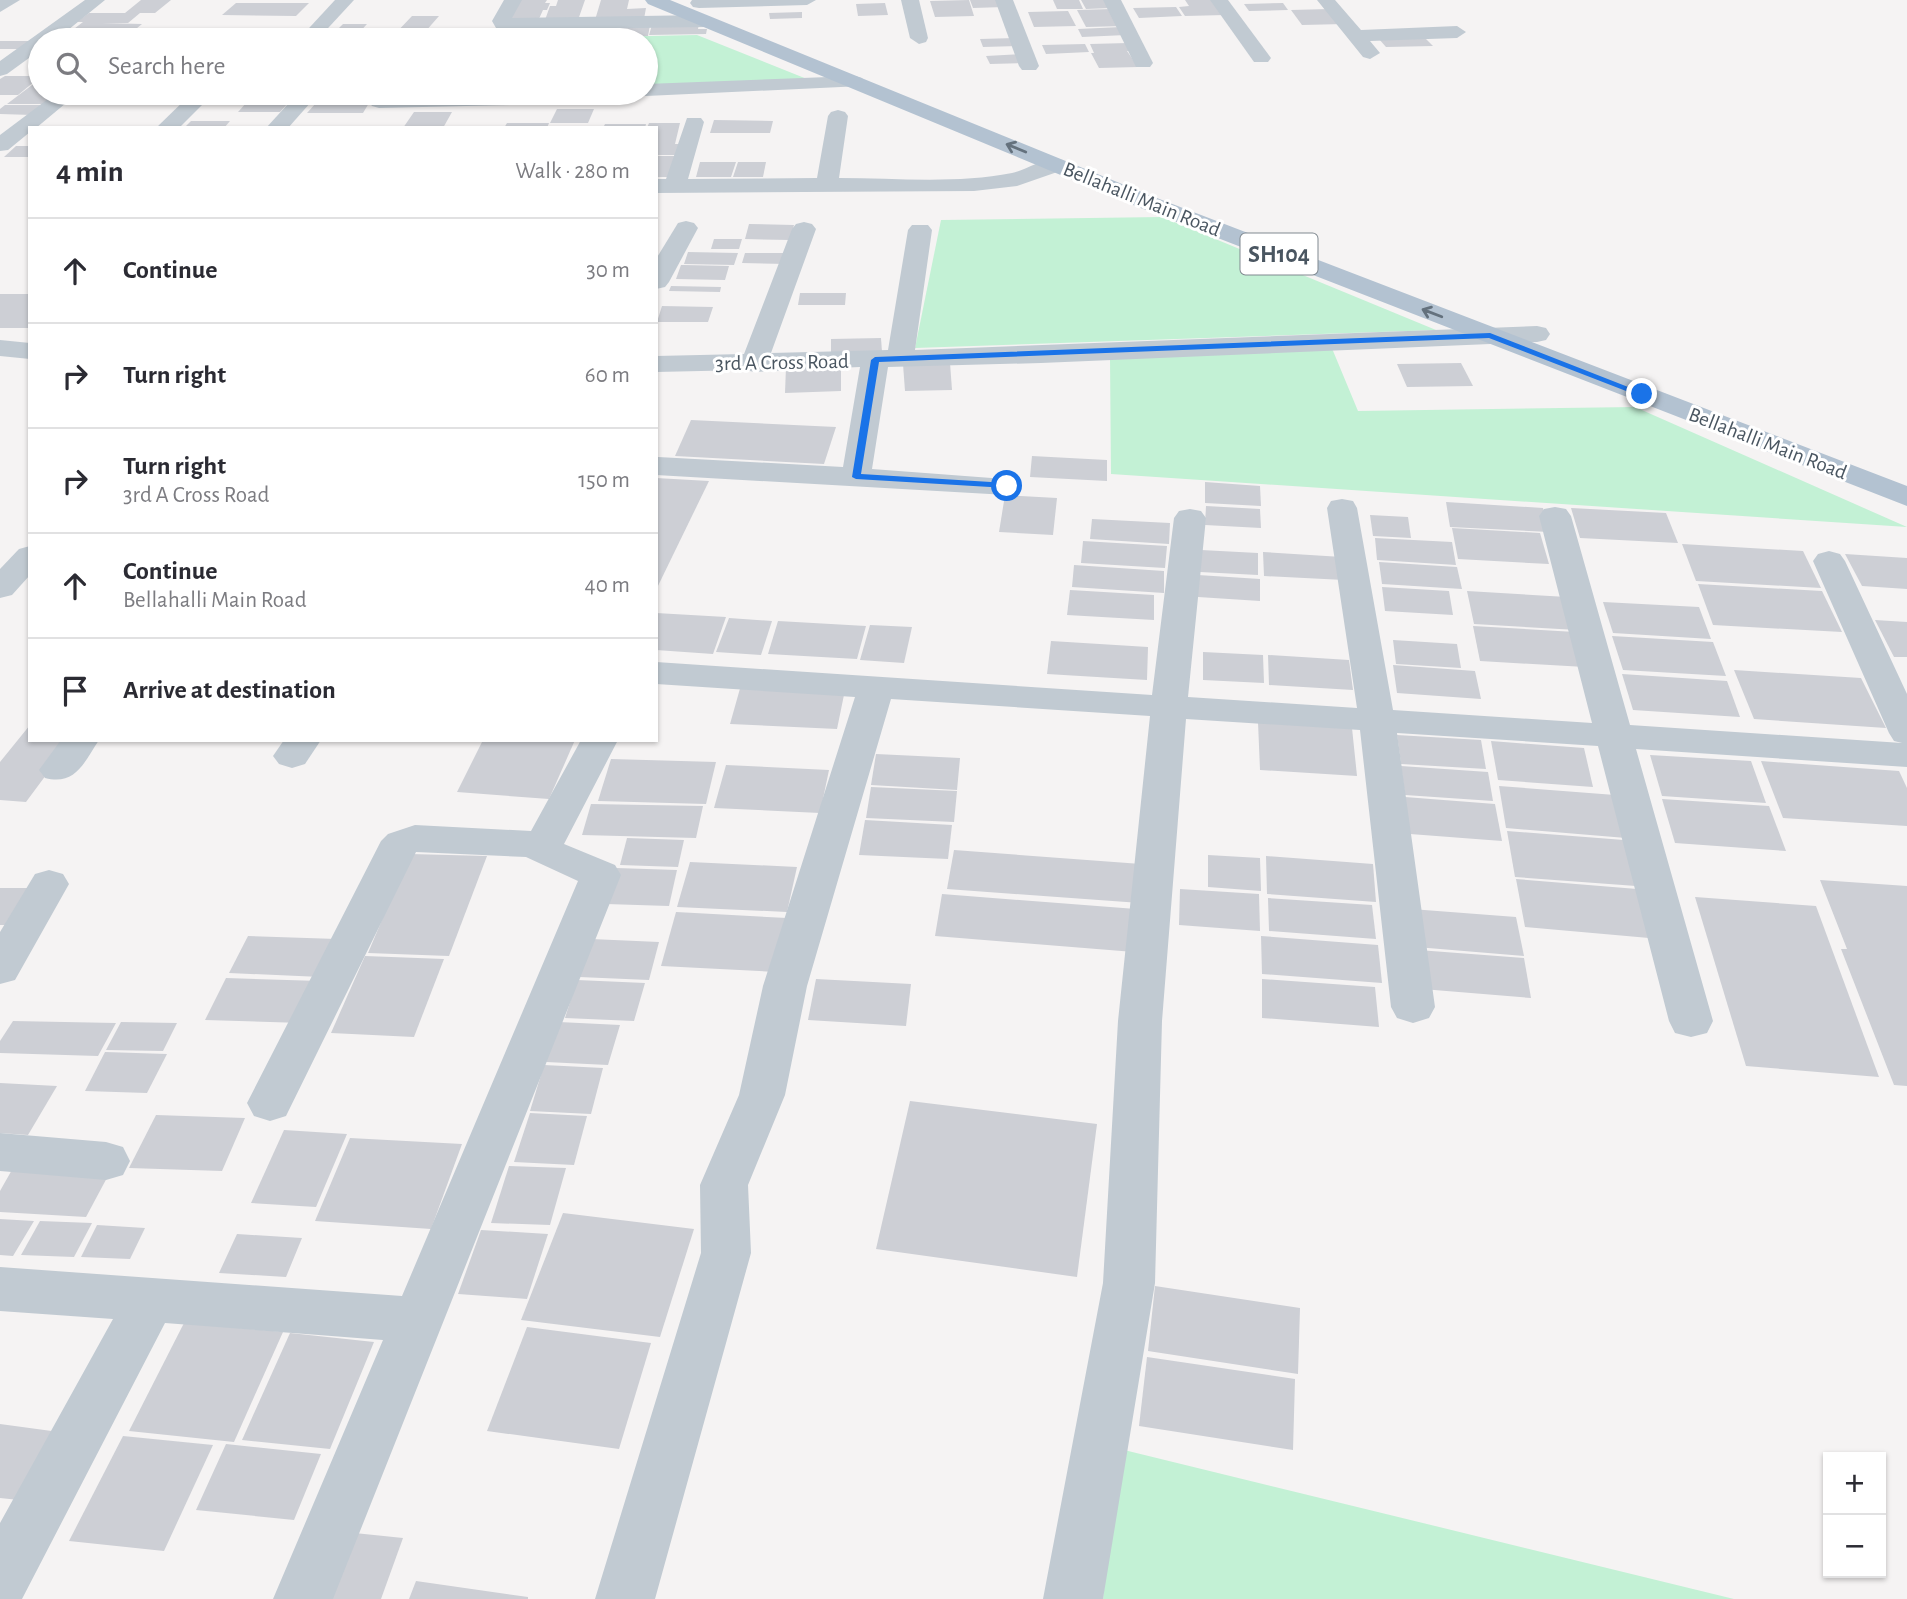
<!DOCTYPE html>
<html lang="en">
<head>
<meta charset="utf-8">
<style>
  :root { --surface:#fff; --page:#f7f7f7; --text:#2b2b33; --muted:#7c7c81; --line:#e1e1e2 }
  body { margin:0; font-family:"Alegreya Sans",sans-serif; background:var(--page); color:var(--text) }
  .controls { position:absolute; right:21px; bottom:21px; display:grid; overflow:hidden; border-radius:0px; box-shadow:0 2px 5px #0004 }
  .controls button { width:63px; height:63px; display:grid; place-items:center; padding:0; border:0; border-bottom:2px solid var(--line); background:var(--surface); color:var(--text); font:35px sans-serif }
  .stop { position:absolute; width:21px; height:21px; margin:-16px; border:5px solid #1a73e8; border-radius:50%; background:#fff }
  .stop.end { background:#1a73e8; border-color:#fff; box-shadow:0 2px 7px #0008 }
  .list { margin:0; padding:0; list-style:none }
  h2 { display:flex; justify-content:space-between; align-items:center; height:91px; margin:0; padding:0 28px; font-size:30px }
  h2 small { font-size:23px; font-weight:400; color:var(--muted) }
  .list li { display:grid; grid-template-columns:46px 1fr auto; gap:21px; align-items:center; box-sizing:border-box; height:105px; padding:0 28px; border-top:2px solid var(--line) }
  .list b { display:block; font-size:26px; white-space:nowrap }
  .list p { margin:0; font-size:23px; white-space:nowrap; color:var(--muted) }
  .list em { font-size:23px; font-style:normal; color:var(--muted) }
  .icon { flex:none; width:38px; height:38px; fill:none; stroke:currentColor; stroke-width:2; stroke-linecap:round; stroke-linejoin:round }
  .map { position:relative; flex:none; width:1907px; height:1599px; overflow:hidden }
  .search { position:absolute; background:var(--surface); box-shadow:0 2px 5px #0004; left:28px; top:28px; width:630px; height:77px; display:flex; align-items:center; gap:18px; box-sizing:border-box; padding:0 24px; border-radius:38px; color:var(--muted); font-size:26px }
  .panel { position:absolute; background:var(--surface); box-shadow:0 2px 5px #0004; left:28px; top:126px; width:630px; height:616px; border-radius:0px }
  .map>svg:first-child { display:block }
  .green { fill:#c3f1d5 }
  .building { fill:#cdcfd5 }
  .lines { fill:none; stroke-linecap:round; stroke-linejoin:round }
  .minor { fill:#c1cad2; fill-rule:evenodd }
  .major { fill:#b3c2d1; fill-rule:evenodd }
  .oneway { stroke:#64717d }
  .route { fill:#1a73e8 }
  .labels { text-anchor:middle; stroke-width:6; stroke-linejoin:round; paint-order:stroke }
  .far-street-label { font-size:21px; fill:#4a5661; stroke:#fff }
  .shield { fill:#fff; stroke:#808990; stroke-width:2 }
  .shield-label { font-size:24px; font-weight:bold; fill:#4a5661 }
</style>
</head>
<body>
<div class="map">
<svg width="1907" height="1599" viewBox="0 0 1907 1599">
  <rect width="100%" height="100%" fill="#f5f3f3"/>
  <g class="green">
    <polygon points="697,35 812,81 646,85 646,40 456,40"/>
    <polygon points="1162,217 1436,330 915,348 941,220"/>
    <polygon points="1331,346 1358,411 1635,407 1907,527 1111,474 1110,358"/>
    <polygon points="1120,1449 1734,1599 1103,1599"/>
  </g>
  <g class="building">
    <polygon points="141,0 171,0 155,13 140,13 128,23 102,23 142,24 131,33 70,32 83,22 77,22 89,13 125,13"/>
    <polygon points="515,0 547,0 545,3 550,3 547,10 543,10 538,21 506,21"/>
    <polygon points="558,0 585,0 578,20 545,20 550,6 556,6"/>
    <polygon points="601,0 629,0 627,9 646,8 644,19 595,20"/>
    <polygon points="969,0 974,16 935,17 930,1"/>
    <polygon points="970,0 1001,0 1004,7 973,8"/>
    <polygon points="1053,0 1079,0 1083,9 1057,9"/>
    <polygon points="1081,0 1107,0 1111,8 1086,9"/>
    <polygon points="1185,0 1215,0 1225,15 1185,16 1179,7 1189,6"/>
    <polygon points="236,3 309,3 296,16 222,15"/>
    <polygon points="885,3 888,15 858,16 856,4"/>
    <polygon points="1283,3 1288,10 1249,11 1244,4"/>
    <polygon points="1176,7 1182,16 1139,18 1133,8"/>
    <polygon points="1112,9 1124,26 1086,27 1077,10"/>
    <polygon points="1329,9 1344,24 1302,25 1291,10"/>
    <polygon points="1068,11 1076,26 1034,27 1028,12"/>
    <polygon points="802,12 802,18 770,19 769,13"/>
    <polygon points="412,16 439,16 418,40 327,40 343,24 367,24 357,35 394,35"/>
    <polygon points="699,24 698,29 707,29 706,34 649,35 652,25"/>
    <polygon points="616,25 650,25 648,36 613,36"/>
    <polygon points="587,26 584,37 554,37 558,27"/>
    <polygon points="517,27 511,38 493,39 499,28"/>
    <polygon points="519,27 538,27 533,38 514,38"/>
    <polygon points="1121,27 1126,35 1082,37 1078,29"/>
    <polygon points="1015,38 1019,46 983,47 980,39"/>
    <polygon points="1425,38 1433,46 1386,47 1379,39"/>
    <polygon points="0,41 33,41 22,49 0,49"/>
    <polygon points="1128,43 1132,51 1127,51 1138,67 1099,68 1091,53 1094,53 1090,44"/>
    <polygon points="1085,44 1089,52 1046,54 1042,45"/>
    <polygon points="1022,54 1025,63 990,64 986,56"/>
    <polygon points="5,76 40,76 40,77 18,95 0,95 0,79"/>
    <polygon points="40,79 40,93 60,93 46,104 7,104"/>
    <polygon points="85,93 122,93 108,105 71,105"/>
    <polygon points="325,93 375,93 363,113 307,113"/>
    <polygon points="247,102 289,102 280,112 238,112"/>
    <polygon points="5,105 43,105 32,115 0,114 0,109"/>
    <polygon points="557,109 594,109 588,123 550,123"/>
    <polygon points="414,112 452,112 443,128 403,128"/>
    <polygon points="714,120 773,121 770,133 710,133"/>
    <polygon points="191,121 230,121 224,128 184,128"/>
    <polygon points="507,123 549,123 547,128 504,128"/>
    <polygon points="649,123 680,123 675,144 680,144 676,155 656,155 656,128 647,128"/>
    <polygon points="605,124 646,124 645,128 603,128"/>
    <polygon points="16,146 30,146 30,157 4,157"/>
    <polygon points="656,156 681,156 673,177 656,177"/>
    <polygon points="700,162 736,162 731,177 696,177"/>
    <polygon points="738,162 766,162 763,177 733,177"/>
    <polygon points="749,224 794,225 790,240 745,239"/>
    <polygon points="714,239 742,239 739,249 711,249"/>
    <polygon points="688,252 738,253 734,265 684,264"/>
    <polygon points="745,253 790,253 787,264 742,263"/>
    <polygon points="681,265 684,265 729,266 725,280 676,279"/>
    <polygon points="671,286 721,287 720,292 669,291"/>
    <polygon points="800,293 846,293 845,305 798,305"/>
    <rect x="0" y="294" width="30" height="34"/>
    <polygon points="662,306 713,307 708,322 657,322"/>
    <polygon points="881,338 882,352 831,353 831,339"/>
    <polygon points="950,363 952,390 905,391 903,364"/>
    <polygon points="1461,363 1473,386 1407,387 1397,364"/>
    <polygon points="841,366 841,391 785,393 786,367"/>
    <polygon points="691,420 836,427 824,464 675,456"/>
    <polygon points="1032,456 1107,460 1107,481 1030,477"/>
    <polygon points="656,478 709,481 656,590"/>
    <polygon points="1205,482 1260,486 1261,506 1205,503"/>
    <polygon points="1005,495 1057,498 1053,535 999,532"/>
    <polygon points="1446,502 1543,508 1549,532 1450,527"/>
    <polygon points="1206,506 1260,509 1261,528 1205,525"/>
    <polygon points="1571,508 1666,513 1678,543 1580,538"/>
    <polygon points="1370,515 1408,517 1411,538 1373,536"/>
    <polygon points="1092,519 1170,523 1169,544 1090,539"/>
    <polygon points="1452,528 1540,533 1549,564 1458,559"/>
    <polygon points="1375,538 1452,542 1456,565 1377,560"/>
    <polygon points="1083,541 1167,546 1165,568 1081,563"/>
    <polygon points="1682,544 1803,551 1821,588 1696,581"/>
    <polygon points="1201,550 1258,553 1258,575 1200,572"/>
    <polygon points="1263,552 1342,557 1344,580 1264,576"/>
    <polygon points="1845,554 1907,558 1907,589 1862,586"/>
    <polygon points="1379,562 1457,567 1462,589 1382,584"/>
    <polygon points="1074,565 1164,571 1164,593 1072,587"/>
    <polygon points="1198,575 1260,579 1260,601 1198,597"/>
    <polygon points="1698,584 1822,591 1842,632 1713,625"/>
    <polygon points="1382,587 1449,591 1453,615 1385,611"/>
    <polygon points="1070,590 1154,595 1154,620 1067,615"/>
    <polygon points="1467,591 1567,597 1577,630 1474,624"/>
    <polygon points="1603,602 1699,607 1711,639 1613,633"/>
    <polygon points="656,613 726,617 713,654 656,650"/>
    <polygon points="729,618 772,621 761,655 716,652"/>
    <polygon points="1875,620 1907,622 1907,657 1894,657"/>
    <polygon points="778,621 866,626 857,659 768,654"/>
    <polygon points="870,625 912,627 904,663 860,660"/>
    <polygon points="1473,626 1575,632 1585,667 1480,661"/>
    <polygon points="1612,636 1713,642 1726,676 1623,670"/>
    <polygon points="1393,640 1457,644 1461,668 1396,664"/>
    <polygon points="1051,641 1148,647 1147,680 1047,674"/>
    <polygon points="1203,652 1263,655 1264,683 1203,680"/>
    <polygon points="1268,655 1349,660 1353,690 1269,685"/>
    <polygon points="1393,665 1475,671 1481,699 1397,693"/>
    <polygon points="1734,670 1861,678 1886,728 1754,719"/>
    <polygon points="1622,674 1727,681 1740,717 1633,710"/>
    <polygon points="741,685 845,690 837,729 730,724"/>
    <polygon points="1258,722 1352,728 1357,776 1260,770"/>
    <polygon points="30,725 30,740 72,740 26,802 0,800 0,762"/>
    <polygon points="1397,735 1481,740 1486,769 1401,764"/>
    <polygon points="483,740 575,740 549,799 457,792"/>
    <polygon points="1491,741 1584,748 1593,787 1498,780"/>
    <polygon points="876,754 960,758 957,790 871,785"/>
    <polygon points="1650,755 1751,761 1766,803 1662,796"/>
    <polygon points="611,759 716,762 706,804 598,801"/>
    <polygon points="1761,761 1899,771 1907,788 1907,826 1783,818"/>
    <polygon points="726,765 829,770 820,813 714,808"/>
    <polygon points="1401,766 1488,772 1493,801 1405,795"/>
    <polygon points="1499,786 1615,795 1626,838 1506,828"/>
    <polygon points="871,787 957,791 954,822 866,818"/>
    <polygon points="1405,797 1495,804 1502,841 1410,834"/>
    <polygon points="1662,799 1769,806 1786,851 1675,843"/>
    <polygon points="591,804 703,806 696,838 582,835"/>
    <polygon points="865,820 952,825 948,859 859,855"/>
    <polygon points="1507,831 1624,840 1636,886 1515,877"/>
    <polygon points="627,838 684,840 678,867 620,865"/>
    <polygon points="954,850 1141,864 1140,903 947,889"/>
    <polygon points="410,854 487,856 449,956 368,953"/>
    <polygon points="1208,855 1260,858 1261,891 1208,887"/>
    <polygon points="1266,856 1373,864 1376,902 1267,894"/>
    <polygon points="690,862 797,867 787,912 677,907"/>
    <polygon points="616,868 677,870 669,906 606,904"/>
    <polygon points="1516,879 1637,889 1649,938 1525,927"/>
    <polygon points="1820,880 1907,886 1907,1086 1894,1085 1841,949 1847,949"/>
    <polygon points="0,888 40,888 18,925 0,925"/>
    <polygon points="1180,889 1259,894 1260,931 1179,925"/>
    <polygon points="942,894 1136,909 1134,952 935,936"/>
    <polygon points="1695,897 1816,906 1879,1077 1746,1066"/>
    <polygon points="1268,898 1372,905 1376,939 1269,931"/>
    <polygon points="1411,909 1516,917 1524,956 1416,947"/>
    <polygon points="676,912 787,918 776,972 661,966"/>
    <polygon points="248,936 337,939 321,977 229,973"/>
    <polygon points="1261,936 1378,945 1382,983 1262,974"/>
    <polygon points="591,939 659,942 649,980 579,977"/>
    <polygon points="1418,950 1524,958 1531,998 1422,989"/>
    <polygon points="365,956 444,959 414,1037 331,1033"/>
    <polygon points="226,978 320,981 302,1023 205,1020"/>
    <polygon points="816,979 911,984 906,1026 808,1020"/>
    <polygon points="1262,979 1375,987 1379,1027 1262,1018"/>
    <polygon points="577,980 645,983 634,1021 565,1018"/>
    <polygon points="13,1021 116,1023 98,1056 0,1053 0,1041"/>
    <polygon points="121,1022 177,1023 163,1051 106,1050"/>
    <polygon points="559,1022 620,1025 608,1065 546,1062"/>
    <polygon points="105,1052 167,1054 147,1093 85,1091"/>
    <polygon points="544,1065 603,1068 591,1114 530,1111"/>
    <polygon points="0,1083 57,1086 28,1135 0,1133"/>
    <polygon points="910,1101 1097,1124 1077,1277 876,1249"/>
    <polygon points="530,1113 587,1116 574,1165 514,1162"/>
    <polygon points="156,1115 245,1118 222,1171 129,1168"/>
    <polygon points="284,1130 347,1134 316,1207 251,1203"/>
    <polygon points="350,1138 462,1144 431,1229 315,1221"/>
    <polygon points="509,1166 566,1168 550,1225 491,1223"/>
    <polygon points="13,1168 109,1174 86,1217 0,1212 0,1191"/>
    <polygon points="563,1213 694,1229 660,1337 521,1320"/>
    <polygon points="0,1219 34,1221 13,1256 0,1255"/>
    <polygon points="40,1221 92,1223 74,1257 21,1255"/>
    <polygon points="97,1225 145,1228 130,1259 81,1257"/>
    <polygon points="481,1230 548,1234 527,1299 458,1294"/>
    <polygon points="237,1234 302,1238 286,1277 219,1273"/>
    <polygon points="1155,1286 1300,1308 1298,1374 1148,1351"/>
    <polygon points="184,1323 283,1332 234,1442 129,1431"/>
    <polygon points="527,1327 651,1343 619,1449 487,1431"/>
    <polygon points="290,1333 374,1342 330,1449 242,1440"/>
    <polygon points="1147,1357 1295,1379 1293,1450 1139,1426"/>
    <polygon points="0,1424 59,1432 19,1500 0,1498"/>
    <polygon points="123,1436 213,1445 164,1551 69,1541"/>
    <polygon points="226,1444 321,1454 294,1520 196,1510"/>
    <polygon points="345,1532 403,1538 381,1599 318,1599"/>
    <polygon points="416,1581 528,1597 528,1599 409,1599"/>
  </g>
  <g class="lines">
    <g class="minor">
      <polygon points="0,0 20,0 0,12"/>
      <polygon points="85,0 105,0 68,30 140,31 149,37 147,40 40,40 40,50 7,74 0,76 0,61"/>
      <polygon points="335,0 354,0 317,40 298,40"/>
      <polygon points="504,0 522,0 512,18 705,15 714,21 705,27 503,30 496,28 492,21"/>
      <polygon points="692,0 816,0 807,5 699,8 693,7 690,3"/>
      <polygon points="901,0 919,0 928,38 926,42 919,44 910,38"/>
      <polygon points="995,0 1013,0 1039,66 1036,70 1022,70 1019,66"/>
      <polygon points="1103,0 1121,0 1153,63 1150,67 1136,67"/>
      <polygon points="1210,0 1228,0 1271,58 1268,62 1254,62"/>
      <polygon points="1317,0 1335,0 1361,30 1457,26 1466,32 1457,38 1370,41 1380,53 1370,59 1363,57"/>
      <polygon points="855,76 862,78 865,82 862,86 646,96 638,93 646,93 646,84"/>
      <polygon points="56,93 78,93 36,128 30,128 30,132 8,150 0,151 0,135"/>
      <polygon points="192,93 214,93 179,128 156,128"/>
      <polygon points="298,93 319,93 288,128 266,128"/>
      <polygon points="517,93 632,93 629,97 599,103 379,108 372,106 369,102 372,98 379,96"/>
      <path d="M838 110 845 112 848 116 839 178C896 178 956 184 1012 173 1029 169 1045 156 1063 160L1066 165 1063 170 1017 186 974 191 656 193V179H666L687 118H701L704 122 688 179 817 178 828 116 831 112Z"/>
      <polygon points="686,221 694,223 698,228 669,282 665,287 656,289 656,259 678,223"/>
      <polygon points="804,222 812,224 816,229 771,353 888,350 908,230 912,225 928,225 932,230 915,350 1537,326 1546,328 1550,334 1546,340 1537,342 1041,363 888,367 872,469 1018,480 1022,486 1018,492 1007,495 656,475 658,457 843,467 860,367 754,372 746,370 656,372 656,356 744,354 792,229 796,224"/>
      <polygon points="0,340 30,343 30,359 0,356"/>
      <polygon points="1342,499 1353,501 1357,508 1393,710 1592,723 1539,516 1544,509 1555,507 1566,509 1571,516 1630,725 1902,743 1894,741 1889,733 1813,561 1818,554 1829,551 1840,554 1845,561 1907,694 1907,767 1636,749 1713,1021 1707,1033 1691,1037 1675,1033 1669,1021 1598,746 1397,733 1435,1007 1429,1018 1413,1023 1397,1018 1391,1007 1360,730 1186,719 1162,1021 1155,1283 1103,1599 1043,1599 1103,1283 1118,1021 1150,716 891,699 807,986 785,1095 748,1185 751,1253 655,1599 595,1599 701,1253 700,1185 739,1095 763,986 855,697 656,684 656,662 1152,695 1174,518 1179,511 1190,509 1201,511 1206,518 1188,697 1357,708 1327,508 1331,501"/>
      <polygon points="30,546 30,575 12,595 0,598 0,569 19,549"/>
      <path d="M61 740H99C84 763 75 786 45 778L39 770Z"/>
      <polygon points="284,740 321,740 305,764 292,768 279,764 273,756"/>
      <polygon points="581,740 618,740 564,844 615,865 621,875 333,1599 273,1599 383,1340 165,1323 22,1599 0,1599 0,1523 113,1319 0,1311 0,1267 402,1296 578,881 526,857 416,852 286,1116 270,1121 254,1116 247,1103 381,841 388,834 415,825 531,831"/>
      <polygon points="49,870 63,874 69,884 15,980 0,984 0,932 35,874"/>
      <polygon points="0,1133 106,1142 123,1147 130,1161 123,1175 106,1180 0,1171"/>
    </g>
    <polygon class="major" points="645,0 670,0 1149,195 1907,486 1907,506 1133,205 648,4"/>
  </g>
  <defs><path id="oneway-shaft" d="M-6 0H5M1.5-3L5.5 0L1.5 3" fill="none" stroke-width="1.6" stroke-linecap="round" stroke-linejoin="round" transform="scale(1.75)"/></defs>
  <g class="oneway">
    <use href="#oneway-shaft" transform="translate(1016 148) rotate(-158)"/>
    <use href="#oneway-shaft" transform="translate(1432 313) rotate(-159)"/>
  </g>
  <polygon class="route" points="1490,333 1646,394 1639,396 1489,338 879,362 861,474 1007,483 1011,486 1007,488 856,479 852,477 871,360 875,357"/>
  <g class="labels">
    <g class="far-street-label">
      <text transform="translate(1142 199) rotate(22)" y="7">Bellahalli Main Road</text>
      <text transform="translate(782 362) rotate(-1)" y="7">3rd A Cross Road</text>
      <text transform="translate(1768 443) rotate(21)" y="7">Bellahalli Main Road</text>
    </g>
    <rect class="shield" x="1240.5" y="233.5" width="77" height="41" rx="5"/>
    <g class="shield-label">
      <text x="1279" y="262">SH104</text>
    </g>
  </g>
</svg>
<div class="controls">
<button>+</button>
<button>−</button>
</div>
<div class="stop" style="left:1007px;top:486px"></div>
<div class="stop end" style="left:1642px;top:394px"></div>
<div class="search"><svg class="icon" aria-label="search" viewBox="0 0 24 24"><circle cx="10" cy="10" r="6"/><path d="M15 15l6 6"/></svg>Search here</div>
<section class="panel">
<h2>4 min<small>Walk · 280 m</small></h2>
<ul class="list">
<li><svg class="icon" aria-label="ahead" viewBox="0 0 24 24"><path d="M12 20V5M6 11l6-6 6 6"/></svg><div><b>Continue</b></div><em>30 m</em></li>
<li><svg class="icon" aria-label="right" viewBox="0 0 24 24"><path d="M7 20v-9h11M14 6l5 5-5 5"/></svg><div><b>Turn right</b></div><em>60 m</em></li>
<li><svg class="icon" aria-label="right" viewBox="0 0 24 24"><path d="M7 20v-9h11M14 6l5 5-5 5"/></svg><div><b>Turn right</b><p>3rd A Cross Road</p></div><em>150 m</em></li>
<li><svg class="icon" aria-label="ahead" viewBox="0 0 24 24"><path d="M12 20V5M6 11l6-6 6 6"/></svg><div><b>Continue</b><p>Bellahalli Main Road</p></div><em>40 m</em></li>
<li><svg class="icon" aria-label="arrive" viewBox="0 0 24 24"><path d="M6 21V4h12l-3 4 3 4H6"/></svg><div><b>Arrive at destination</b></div></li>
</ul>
</section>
</div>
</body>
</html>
